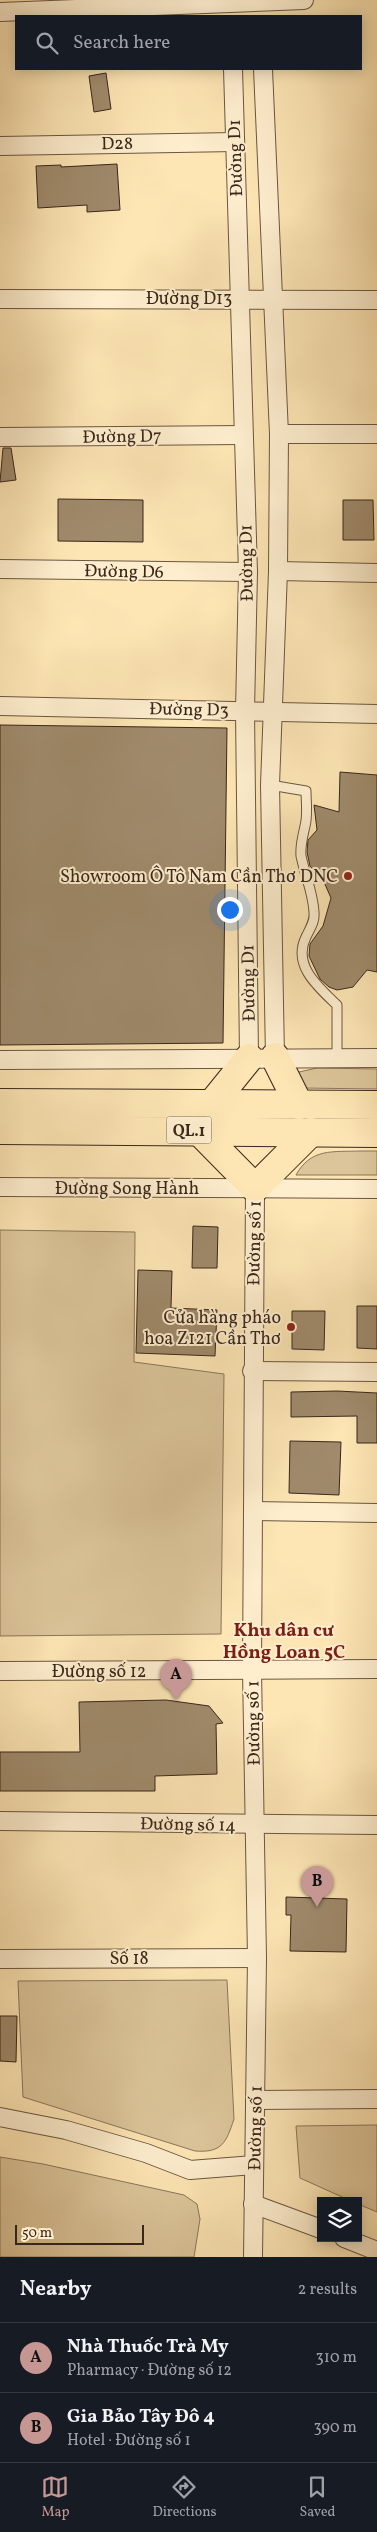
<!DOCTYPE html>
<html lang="en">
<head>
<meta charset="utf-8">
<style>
  :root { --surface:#171b24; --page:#20242c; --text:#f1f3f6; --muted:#9ea1a6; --line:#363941; --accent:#c59692 }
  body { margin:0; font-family:Vollkorn,serif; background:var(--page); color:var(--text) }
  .controls { position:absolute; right:15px; bottom:15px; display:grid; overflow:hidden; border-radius:0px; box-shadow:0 2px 12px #0003 }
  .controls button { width:45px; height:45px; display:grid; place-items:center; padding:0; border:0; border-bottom:1px solid var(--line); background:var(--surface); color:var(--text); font:25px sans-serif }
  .scale { position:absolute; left:15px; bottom:12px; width:129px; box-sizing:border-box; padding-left:5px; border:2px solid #3a271c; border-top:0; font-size:14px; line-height:18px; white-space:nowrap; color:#3a271c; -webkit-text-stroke:4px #feeece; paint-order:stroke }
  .you { position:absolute; left:229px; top:909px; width:18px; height:18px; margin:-12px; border:4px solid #fff; border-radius:50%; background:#1a73e8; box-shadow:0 0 0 8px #1a73e833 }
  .badge { display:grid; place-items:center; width:32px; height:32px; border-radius:50%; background:var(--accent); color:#111; font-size:16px; font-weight:700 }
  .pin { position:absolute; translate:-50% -41px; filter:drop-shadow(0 1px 2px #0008) }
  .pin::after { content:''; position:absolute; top:26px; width:18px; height:15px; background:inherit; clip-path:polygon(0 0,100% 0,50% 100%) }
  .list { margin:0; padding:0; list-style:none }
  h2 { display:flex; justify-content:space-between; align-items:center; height:65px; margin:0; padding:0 20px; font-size:21px }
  h2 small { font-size:16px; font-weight:400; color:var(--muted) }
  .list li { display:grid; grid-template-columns:32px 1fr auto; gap:15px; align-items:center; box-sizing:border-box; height:70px; padding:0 20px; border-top:1px solid var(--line) }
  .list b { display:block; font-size:19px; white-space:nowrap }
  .list p { margin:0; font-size:16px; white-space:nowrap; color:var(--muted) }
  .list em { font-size:16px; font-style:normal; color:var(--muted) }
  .icon { flex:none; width:28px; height:28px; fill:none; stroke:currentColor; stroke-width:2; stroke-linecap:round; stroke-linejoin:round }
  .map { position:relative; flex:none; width:377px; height:2257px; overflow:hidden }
  .search { position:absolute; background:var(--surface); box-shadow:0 2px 12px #0003; left:15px; right:15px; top:15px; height:55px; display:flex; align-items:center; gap:12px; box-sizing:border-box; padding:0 18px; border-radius:0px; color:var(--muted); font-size:19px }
  .sheet { height:205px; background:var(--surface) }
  nav { display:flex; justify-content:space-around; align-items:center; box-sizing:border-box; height:70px; border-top:1px solid var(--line); background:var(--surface); font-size:14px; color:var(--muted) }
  nav a { display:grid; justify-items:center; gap:2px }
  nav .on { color:var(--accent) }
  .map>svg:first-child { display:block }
  .green { fill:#dcc59a; stroke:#8b765b }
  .building { fill:#9f8a6b; stroke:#3a271c }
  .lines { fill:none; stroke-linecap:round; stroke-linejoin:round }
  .lane-casing { stroke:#6b5642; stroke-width:11 }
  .street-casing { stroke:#6b5642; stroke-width:20 }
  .highway-casing { stroke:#3a271c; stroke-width:30 }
  .lane { stroke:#feeece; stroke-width:9 }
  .street { stroke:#feeece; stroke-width:18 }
  .highway { stroke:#fde5b4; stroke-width:28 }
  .poi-dot { fill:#8f2418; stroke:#feeece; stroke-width:2 }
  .labels { text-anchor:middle; stroke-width:4; stroke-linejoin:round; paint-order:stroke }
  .shield { fill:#feeece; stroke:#756351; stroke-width:1 }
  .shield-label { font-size:16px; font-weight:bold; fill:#3a271c }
  .street-label { font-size:18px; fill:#3a271c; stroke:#feeece }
  .poi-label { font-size:18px; fill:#3a271c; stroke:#feeece; text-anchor:end }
  .neighbourhood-label { font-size:19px; font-weight:bold; fill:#7a1f14; stroke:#feeece }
</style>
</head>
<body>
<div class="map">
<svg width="377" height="2257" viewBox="0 0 377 2257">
  <rect width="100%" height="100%" fill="#fde5b4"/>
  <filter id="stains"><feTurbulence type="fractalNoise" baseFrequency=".004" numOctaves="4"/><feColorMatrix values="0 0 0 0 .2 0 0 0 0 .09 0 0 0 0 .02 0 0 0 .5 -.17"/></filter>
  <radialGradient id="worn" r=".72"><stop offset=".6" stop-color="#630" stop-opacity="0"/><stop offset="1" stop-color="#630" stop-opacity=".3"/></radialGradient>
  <g class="green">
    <polygon points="317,1068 377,1069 377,1089 302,1088 297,1079 299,1072"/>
    <path d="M361 1151H377V1175H296C311 1148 332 1152 361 1151Z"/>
    <polygon points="0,1230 135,1232 134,1362 224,1374 221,1634 0,1636"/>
    <path d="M227 1980 234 2119C226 2143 222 2153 195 2151L23 2097 18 1981Z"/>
    <polygon points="377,2125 377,2212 358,2204 358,2201 351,2201 300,2178 296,2126"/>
    <polygon points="0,2157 43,2164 184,2195 197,2204 200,2219 194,2257 0,2257"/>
  </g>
  <g class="building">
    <polygon points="106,73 111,109 94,112 89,76"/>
    <polygon points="117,164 120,210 87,212 87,205 38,208 36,166 61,165 61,167"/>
    <polygon points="3,448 11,448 16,480 0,482"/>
    <polygon points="58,499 143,500 143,542 58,541"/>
    <polygon points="343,500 373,500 374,540 343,540"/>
    <polygon points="0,725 227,728 223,1043 0,1045"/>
    <polygon points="340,772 377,775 377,972 367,970 353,987 337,990 329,987 320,979 309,956 310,944 323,926 331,898 324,882 310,866 307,852 308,840 317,830 314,805 339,812"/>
    <polygon points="193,1226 218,1227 217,1268 192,1268"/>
    <polygon points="138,1270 172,1271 171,1308 217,1310 215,1356 136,1353"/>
    <polygon points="357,1306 377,1306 377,1349 357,1348"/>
    <polygon points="292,1311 325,1311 324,1350 292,1349"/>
    <polygon points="337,1391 377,1393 377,1443 357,1443 357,1416 291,1417 291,1392"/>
    <polygon points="290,1441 341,1442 339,1495 289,1493"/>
    <polygon points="166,1700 209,1706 223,1723 216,1724 217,1774 155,1776 155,1791 0,1791 0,1752 80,1752 79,1702"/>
    <polygon points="286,1897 347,1899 346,1952 290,1951 291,1915 286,1915"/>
    <polygon points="0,2016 17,2016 16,2062 0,2061"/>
  </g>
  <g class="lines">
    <g class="lane-casing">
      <path id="lane" d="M270 785 306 791C306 802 308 815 305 826 303 836 300 845 301 856 305 875 313 893 314 912 315 922 310 928 306 937 292 965 318 987 337 1005V1058"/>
    </g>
    <g class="street-casing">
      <g id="street">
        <polyline points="0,12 304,0"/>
        <polyline points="233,69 248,572 245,711 249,1058"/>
        <polyline points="263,69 279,434 278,571 270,785 275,1057"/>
        <polyline points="0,146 235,142"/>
        <polyline points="0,299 377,300"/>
        <polyline points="279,434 377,434"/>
        <polyline points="0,437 243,435"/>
        <polyline points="0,569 248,572"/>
        <polyline points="278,571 377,573"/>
        <polyline points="0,706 377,714"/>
        <polyline points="0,1060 377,1058"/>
        <polyline points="0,1187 377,1189"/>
        <polyline points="252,1371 377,1372"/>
        <polyline points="253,1511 377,1513"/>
        <polyline points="0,1671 377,1669"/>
        <polyline points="0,1821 377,1825"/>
        <polyline points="0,1959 257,1958"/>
        <polyline points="255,2100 377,2099"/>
        <polyline points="0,2117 66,2130 146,2153 190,2170 254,2165"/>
        <polyline points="253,2204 321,2229"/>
        <polyline points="344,2238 377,2251"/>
        <polyline points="253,2257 257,1958 252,1670 255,1188"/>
      </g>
    </g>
    <g class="highway-casing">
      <g id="highway">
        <polyline points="275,1057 299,1105"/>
        <polyline points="0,1103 377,1105"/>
        <polyline points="211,1105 249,1058"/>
        <polyline points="0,1130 377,1133"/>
        <polyline points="198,1130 255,1188 311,1132"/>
      </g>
    </g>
    <use href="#lane" class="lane"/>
    <use href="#street" class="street"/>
    <use href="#highway" class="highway"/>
  </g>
  <g class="poi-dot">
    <circle cx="348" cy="876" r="5"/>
    <circle cx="291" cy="1327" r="5"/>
  </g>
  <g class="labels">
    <rect class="shield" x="166.5" y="1116.5" width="45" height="27" rx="4"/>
    <g class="shield-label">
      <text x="189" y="1136">QL.1</text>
    </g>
    <g class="street-label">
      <text transform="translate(117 143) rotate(-1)" y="6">D28</text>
      <text transform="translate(235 158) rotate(-92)" y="6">Đường D1</text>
      <text x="189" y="304">Đường D13</text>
      <text transform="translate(122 436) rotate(-1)" y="6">Đường D7</text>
      <text transform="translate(246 563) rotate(-91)" y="6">Đường D1</text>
      <text transform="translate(124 571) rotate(1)" y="6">Đường D6</text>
      <text transform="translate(189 709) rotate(1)" y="6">Đường D3</text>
      <text transform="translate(248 983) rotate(-91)" y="6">Đường D1</text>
      <text x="127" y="1194">Đường Song Hành</text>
      <text transform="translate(254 1243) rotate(-89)" y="6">Đường số 1</text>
      <text x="99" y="1677">Đường số 12</text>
      <text transform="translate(253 1723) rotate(-91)" y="6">Đường số 1</text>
      <text transform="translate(188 1824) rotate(1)" y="6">Đường số 14</text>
      <text x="129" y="1964">Số 18</text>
      <text transform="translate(255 2128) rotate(-89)" y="6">Đường số 1</text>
    </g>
    <g class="poi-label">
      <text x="338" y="882">Showroom Ô Tô Nam Cần Thơ DNC</text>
      <text x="281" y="1323">Cửa hàng pháo<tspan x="281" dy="21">hoa Z121 Cần Thơ</tspan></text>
    </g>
    <g class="neighbourhood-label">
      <text x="284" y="1636">Khu dân cư<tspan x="284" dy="22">Hồng Loan 5C</tspan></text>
    </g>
  </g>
  <rect width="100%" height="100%" filter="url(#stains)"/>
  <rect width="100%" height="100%" fill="url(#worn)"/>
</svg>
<div class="controls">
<button><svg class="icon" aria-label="layers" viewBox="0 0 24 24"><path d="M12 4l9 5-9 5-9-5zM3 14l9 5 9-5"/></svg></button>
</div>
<div class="scale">50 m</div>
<div class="you"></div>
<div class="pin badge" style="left:176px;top:1700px">A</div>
<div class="pin badge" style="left:317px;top:1907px">B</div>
<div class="search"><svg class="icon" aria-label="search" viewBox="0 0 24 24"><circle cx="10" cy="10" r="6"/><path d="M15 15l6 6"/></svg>Search here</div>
</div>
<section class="sheet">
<h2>Nearby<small>2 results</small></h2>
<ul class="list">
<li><span class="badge">A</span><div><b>Nhà Thuốc Trà My</b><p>Pharmacy · Đường số 12</p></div><em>310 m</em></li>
<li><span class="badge">B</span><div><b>Gia Bảo Tây Đô 4</b><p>Hotel · Đường số 1</p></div><em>390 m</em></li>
</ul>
</section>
<nav>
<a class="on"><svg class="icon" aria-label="map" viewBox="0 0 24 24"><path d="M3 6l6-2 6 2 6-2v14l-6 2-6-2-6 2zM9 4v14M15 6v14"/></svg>Map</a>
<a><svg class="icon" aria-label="directions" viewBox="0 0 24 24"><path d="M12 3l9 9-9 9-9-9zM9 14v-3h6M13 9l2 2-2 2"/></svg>Directions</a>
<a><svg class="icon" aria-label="saved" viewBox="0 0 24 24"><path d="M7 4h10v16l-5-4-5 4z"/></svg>Saved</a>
</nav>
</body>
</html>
